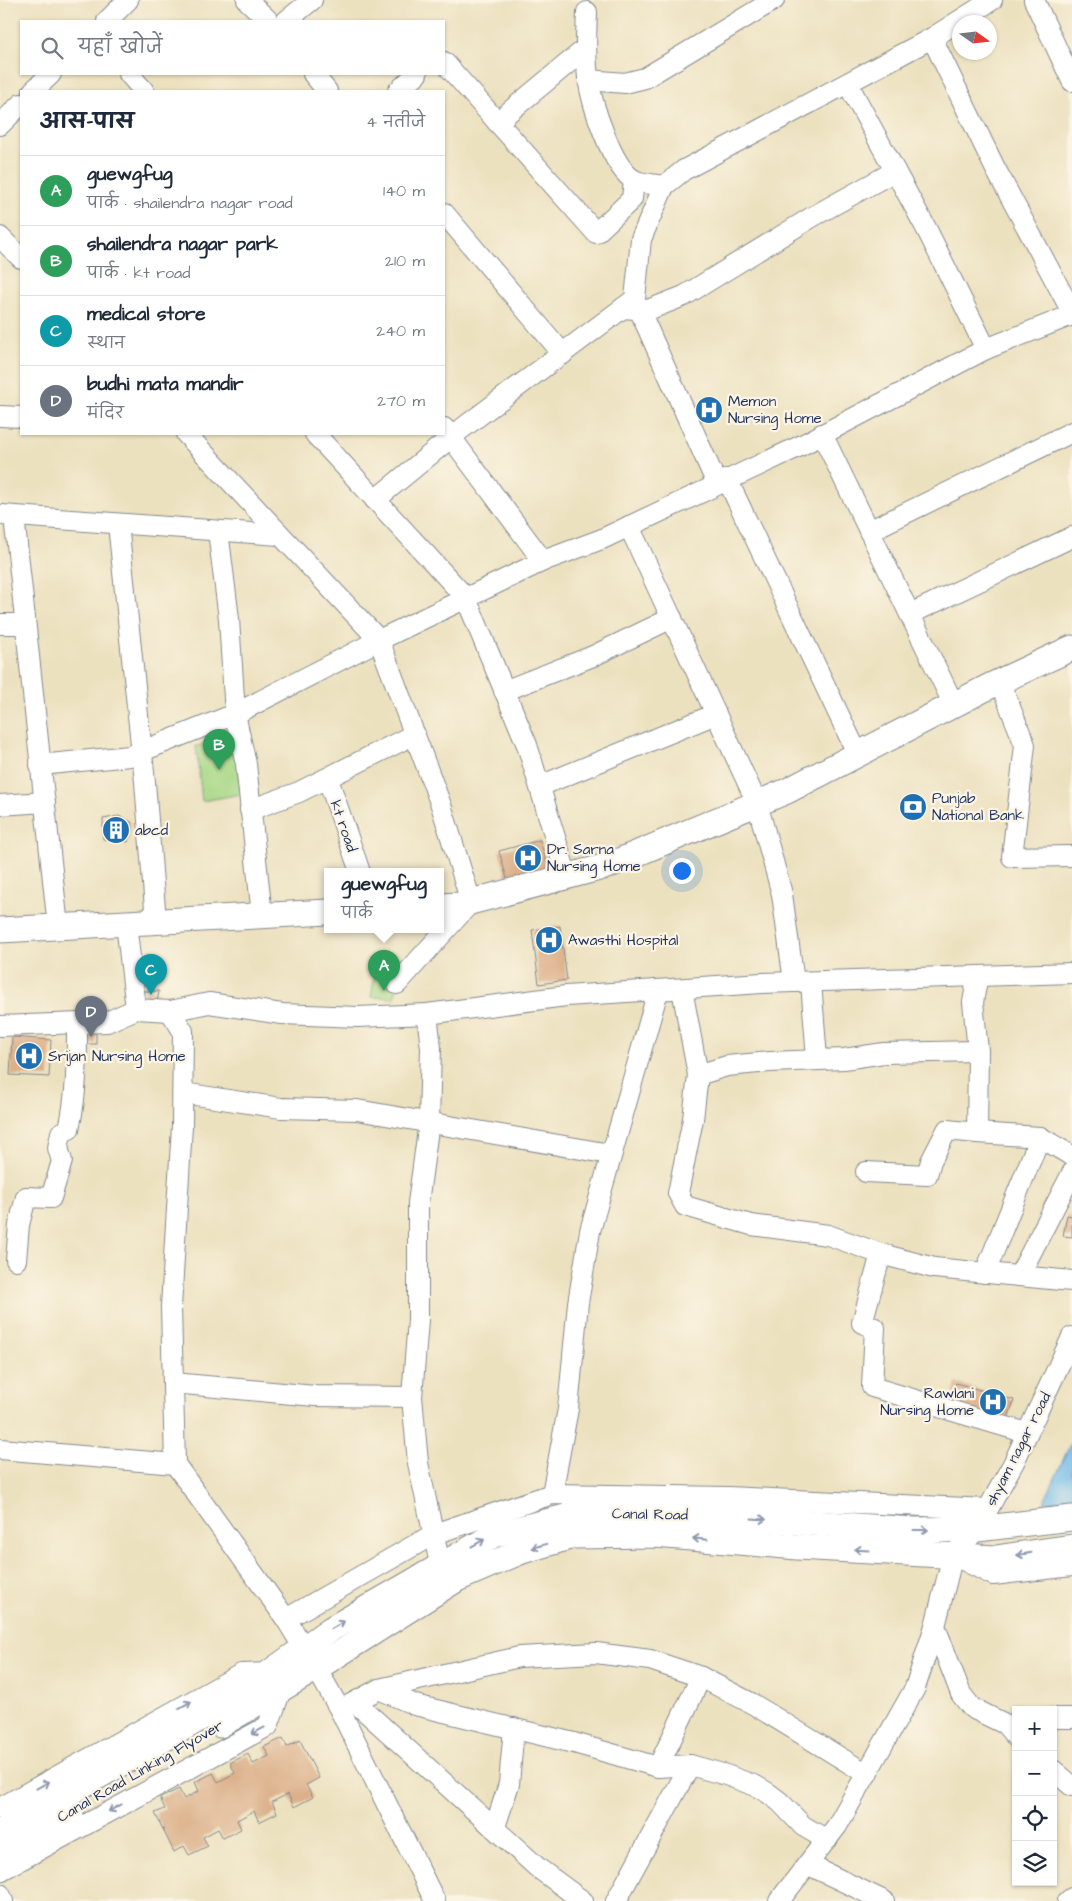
<!DOCTYPE html>
<html lang="hi">
<head>
<meta charset="utf-8">
<style>
  :root { --surface:#fff; --page:#f2f2f3; --text:#1f2937; --muted:#747a83; --line:#e0e1e3; --accent:#ea580c }
  body { margin:0; font-family:"Architects Daughter","Playpen Sans Deva",sans-serif; background:var(--page); color:var(--text) }
  .controls { position:absolute; right:15px; bottom:15px; display:grid; overflow:hidden; border-radius:0px; box-shadow:0 1px 4px #0004 }
  .controls button { width:45px; height:45px; display:grid; place-items:center; padding:0; border:0; border-bottom:1px solid var(--line); background:var(--surface); color:var(--text); font:25px sans-serif }
  .compass { position:absolute; left:952px; top:15px; width:45px; height:45px; border-radius:50%; background:var(--surface); box-shadow:0 1px 4px #0004; rotate:104deg }
  .you { position:absolute; left:681px; top:870px; width:18px; height:18px; margin:-12px; border:4px solid #fff; border-radius:50%; background:#1a73e8; box-shadow:0 0 0 8px #1a73e833 }
  .badge { display:grid; place-items:center; width:32px; height:32px; border-radius:50%; background:var(--accent); color:#fff; font-size:16px; font-weight:700 }
  .pin { position:absolute; translate:-50% -41px; filter:drop-shadow(0 1px 2px #0008) }
  .pin::after { content:''; position:absolute; top:26px; width:18px; height:15px; background:inherit; clip-path:polygon(0 0,100% 0,50% 100%) }
  .popup { position:absolute; left:324px; top:868px; width:120px; height:65px; box-sizing:border-box; display:grid; place-content:center; border-radius:0px; background:var(--surface); filter:drop-shadow(0 1px 4px #0005); font-size:16px; white-space:nowrap; color:var(--muted) }
  .popup b { font-size:19px; color:var(--text) }
  .popup::after { content:''; position:absolute; left:50%; top:100%; margin-left:-10px; border:10px solid transparent; border-top-color:var(--surface) }
  .list { margin:0; padding:0; list-style:none }
  h2 { display:flex; justify-content:space-between; align-items:center; height:65px; margin:0; padding:0 20px; font-size:21px }
  h2 small { font-size:16px; font-weight:400; color:var(--muted) }
  .list li { display:grid; grid-template-columns:32px 1fr auto; gap:15px; align-items:center; box-sizing:border-box; height:70px; padding:0 20px; border-top:1px solid var(--line) }
  .list b { display:block; font-size:19px; white-space:nowrap }
  .list p { margin:0; font-size:16px; white-space:nowrap; color:var(--muted) }
  .list em { font-size:16px; font-style:normal; color:var(--muted) }
  .icon { flex:none; width:28px; height:28px; fill:none; stroke:currentColor; stroke-width:2; stroke-linecap:round; stroke-linejoin:round }
  .map { position:relative; flex:none; width:1072px; height:1901px; overflow:hidden }
  .search { position:absolute; background:var(--surface); box-shadow:0 1px 4px #0004; left:20px; top:20px; width:425px; height:55px; display:flex; align-items:center; gap:12px; box-sizing:border-box; padding:0 18px; border-radius:0px; color:var(--muted); font-size:19px }
  .panel { position:absolute; background:var(--surface); box-shadow:0 1px 4px #0004; left:20px; top:90px; width:425px; height:345px; border-radius:0px }
  .map>svg:first-child { display:block }
  .green { fill:#a8d887; stroke:#628472 }
  .water { fill:#71bcea; stroke:#4676a4 }
  .building { fill:#dcb08a }
  .lines { fill:none; stroke-linecap:round; stroke-linejoin:round }
  .minor-casing { stroke:#84888e; stroke-width:22 }
  .major-casing { stroke:#84888e; stroke-width:27 }
  .minor { stroke:#fff; stroke-width:20 }
  .major { stroke:#fff; stroke-width:25 }
  .oneway { stroke:#8d97ae }
  .labels { text-anchor:middle; stroke-width:4.5; stroke-linejoin:round; paint-order:stroke }
  .poi-label { font-size:15px; fill:#1b2f5e; stroke:#fcf5e5; text-anchor:start }
  .street-label { font-size:15px; fill:#1b2f5e; stroke:#fcf5e5 }
</style>
</head>
<body>
<div class="map">
<svg width="1072" height="1901" viewBox="0 0 1072 1901">
  <rect width="100%" height="100%" fill="#fcf5e5"/>
  <filter id="ink" filterUnits="userSpaceOnUse"><feTurbulence type="fractalNoise" baseFrequency=".02" numOctaves="2"/><feDisplacementMap in="SourceGraphic" scale="10" xChannelSelector="R" yChannelSelector="G"/><feConvolveMatrix kernelMatrix="1 2 1 2 8 2 1 2 1" color-interpolation-filters="sRGB"/></filter>
  <filter id="wash" filterUnits="userSpaceOnUse"><feTurbulence type="fractalNoise" baseFrequency=".0096" numOctaves="4" result="noise"/><feDisplacementMap in="SourceGraphic" scale="20" xChannelSelector="R" yChannelSelector="G"/><feGaussianBlur stdDeviation="1.12" result="paint"/><feColorMatrix in="noise" values="0 0 0 0 0 0 0 0 0 0 0 0 0 0 0 0 0 1.4 0 .05"/><feComposite in="paint" operator="in"/></filter>
  <g filter="url(#wash)">
    <rect width="100%" height="100%" fill="#ece1bf"/>
    <g class="green">
      <polygon points="236,737 242,794 202,801 196,746"/>
      <polygon points="383,971 386,978 397,984 395,998 371,997 375,975"/>
    </g>
    <polygon class="water" points="1072,1440 1072,1500 1044,1502"/>
    <g id="blocks">
      <g class="building">
        <polygon points="708,399 716,414 699,422 692,407"/>
        <polygon points="119,816 131,822 128,842 103,839 103,819"/>
        <polygon points="540,840 549,871 508,882 499,851"/>
        <polygon points="560,926 567,980 539,984 532,930"/>
        <polygon points="145,991 159,991 157,1002 142,999"/>
        <rect x="85" y="1030" width="11" height="14"/>
        <polygon points="12,1037 51,1040 49,1077 10,1075"/>
        <polygon points="1067,1215 1072,1216 1072,1237 1063,1236"/>
        <polygon points="956,1383 1014,1400 1007,1422 950,1405"/>
        <polygon points="283,1738 287,1747 300,1740 319,1778 306,1785 313,1797 294,1807 288,1794 272,1802 277,1813 259,1822 254,1811 237,1820 241,1829 223,1838 218,1829 203,1837 208,1846 189,1855 184,1846 174,1852 155,1813 165,1809 160,1798 179,1789 184,1799 199,1791 195,1782 213,1773 218,1782 235,1773 230,1763 248,1754 253,1764 269,1756 264,1747"/>
      </g>
    </g>
  </g>
  <g filter="url(#ink)">
    <use href="#blocks" fill-opacity="0" stroke="#84888e" stroke-width="1"/>
    <g class="lines">
      <g class="minor-casing">
        <g id="minor">
          <polyline points="247,0 269,21"/>
          <polyline points="1034,0 1072,81"/>
          <path d="M587 12C586 34 585 55 588 77 591 102 612 168 634 180 642 184 655 184 664 186"/>
          <polyline points="107,21 128,0"/>
          <polyline points="286,21 312,0"/>
          <polyline points="932,38 995,168 1072,312"/>
          <polyline points="444,62 596,233 632,199 634,180"/>
          <polyline points="129,74 144,91"/>
          <polyline points="313,74 327,91"/>
          <polyline points="588,80 625,83 645,78 774,0"/>
          <polyline points="848,84 927,230 986,349"/>
          <polyline points="33,91 51,74"/>
          <polyline points="398,91 417,74"/>
          <polyline points="497,122 585,49"/>
          <polyline points="0,125 21,104"/>
          <polyline points="444,213 563,354"/>
          <polyline points="0,237 21,258"/>
          <polyline points="623,308 648,310 684,296 812,217 895,171"/>
          <polyline points="639,309 717,484"/>
          <polyline points="0,416 21,417"/>
          <polyline points="444,428 543,561"/>
          <polyline points="186,434 379,640 441,805 471,902 397,984"/>
          <polyline points="315,434 466,598 527,745 567,877"/>
          <polyline points="822,434 954,705"/>
          <polyline points="727,479 858,755"/>
          <polyline points="375,500 460,430 635,299 641,239 664,186 684,170 932,38 992,0"/>
          <polyline points="2,515 279,535"/>
          <polyline points="14,516 58,927"/>
          <polyline points="118,524 145,782 156,922"/>
          <polyline points="629,526 757,803 782,894 794,982"/>
          <polyline points="218,531 229,619 235,714 246,764 262,916"/>
          <polyline points="869,531 1072,432"/>
          <polyline points="910,614 1072,537"/>
          <polyline points="0,624 25,624"/>
          <polyline points="1000,682 1025,745 1012,857 1072,856"/>
          <polyline points="504,691 593,656 672,618"/>
          <polyline points="40,765 130,756 235,714 379,640 543,561 602,539 798,447 986,349 1072,315"/>
          <polyline points="328,779 360,872"/>
          <polyline points="540,786 716,714"/>
          <polyline points="0,805 45,802"/>
          <polyline points="250,810 299,792 415,734"/>
          <polyline points="126,923 136,1009 170,1011 183,1031 182,1126 171,1307 175,1464 286,1619 322,1678 340,1710 435,1901"/>
          <polyline points="811,982 817,1059"/>
          <polyline points="682,989 698,1075 693,1119 678,1193 685,1206 751,1225 828,1235 881,1254 934,1268 1072,1281"/>
          <polyline points="170,1011 209,1003 282,1014 358,1017 427,1014 566,996 762,983 1072,973"/>
          <polyline points="427,1014 431,1048 429,1122 418,1203 418,1320 412,1397 418,1463 440,1564"/>
          <polyline points="0,1026 107,1022 136,1009"/>
          <polyline points="698,1075 727,1066 770,1062 844,1059 884,1053 978,1051"/>
          <polyline points="183,1093 281,1108 357,1110 610,1154"/>
          <polyline points="977,1133 1040,1137 985,1273"/>
          <polyline points="1040,1137 1072,1156"/>
          <polyline points="866,1172 927,1175 931,1161 947,1130 977,1133 978,1051 973,1002 978,976"/>
          <polyline points="881,1254 862,1323 875,1328 872,1387 1027,1433"/>
          <path d="M16 1260 19 1225 26 1197 51 1198 62 1161 58 1148 61 1133 69 1129C77 1094 77 1059 77 1024"/>
          <polyline points="1019,1276 1072,1173"/>
          <polyline points="173,1383 315,1396 412,1397"/>
          <polyline points="0,1449 175,1464"/>
          <polyline points="552,1494 568,1409 578,1303 590,1231 658,991"/>
          <polyline points="957,1557 993,1575 1072,1566"/>
          <polyline points="286,1619 434,1534 552,1494 728,1497 988,1509"/>
          <polyline points="935,1626 961,1694 972,1708 1005,1724 1016,1737"/>
          <polyline points="379,1689 415,1705 574,1743 658,1767 690,1765 726,1775 756,1786 768,1793 780,1802 803,1826 827,1840"/>
          <polyline points="355,1702 538,1868 583,1901"/>
          <polyline points="340,1710 379,1689 519,1657 596,1653 650,1660 701,1677 753,1704 867,1774"/>
          <polyline points="1053,1718 1072,1718"/>
          <polyline points="658,1767 701,1677"/>
          <polyline points="1053,1770 1072,1786"/>
          <polyline points="0,1808 241,1674 269,1673"/>
          <polyline points="495,1827 509,1784 514,1728"/>
          <polyline points="809,1865 884,1901"/>
          <polyline points="0,1871 268,1726 281,1690"/>
          <polyline points="0,1894 3,1901"/>
          <polyline points="616,1901 690,1765"/>
          <polyline points="779,1901 837,1826 915,1688 935,1626 953,1555 977,1529 1014,1462 1072,1337"/>
          <polyline points="1068,1901 1072,1898"/>
        </g>
      </g>
      <g class="major-casing">
        <g id="major">
          <polyline points="440,906 459,905 607,866 787,791 990,686 1072,648"/>
          <polyline points="0,930 328,912"/>
          <polyline points="220,1725 315,1669 457,1579 522,1551 573,1536 655,1535 797,1547 996,1558 1072,1547"/>
          <polyline points="0,1832 224,1705 331,1629 494,1535 573,1515 652,1512 914,1530 977,1529 1072,1518"/>
          <polyline points="0,1853 71,1811"/>
        </g>
      </g>
      <use href="#minor" class="minor"/>
      <use href="#major" class="major"/>
    </g>
    <defs><path id="oneway-shaft" d="M-6 0H5M1.5-3L5.5 0L1.5 3" fill="none" stroke-width="1.6" stroke-linecap="round" stroke-linejoin="round" transform="scale(1.25)"/></defs>
    <g class="oneway">
      <use href="#oneway-shaft" transform="translate(759 1519) rotate(4)"/>
      <use href="#oneway-shaft" transform="translate(921 1530)"/>
      <use href="#oneway-shaft" transform="translate(700 1539) rotate(-175)"/>
      <use href="#oneway-shaft" transform="translate(478 1543) rotate(-29)"/>
      <use href="#oneway-shaft" transform="translate(539 1546) rotate(164)"/>
      <use href="#oneway-shaft" transform="translate(862 1550) rotate(-177)"/>
      <use href="#oneway-shaft" transform="translate(1024 1554) rotate(171)"/>
      <use href="#oneway-shaft" transform="translate(338 1625) rotate(-31)"/>
      <use href="#oneway-shaft" transform="translate(185 1705) rotate(-29)"/>
      <use href="#oneway-shaft" transform="translate(258 1731) rotate(152)"/>
      <use href="#oneway-shaft" transform="translate(43 1785) rotate(-29)"/>
      <use href="#oneway-shaft" transform="translate(115 1808) rotate(152)"/>
    </g>
  </g>
  <defs>
    <g id="hospital-disc" transform="scale(1.4375)"><circle r="9.5" fill="#1f6fb2" stroke="#fcf5e5"/><path d="M-5-5h3v3.5h4V-5h3V5h-3V1.5h-4V5h-3Z" fill="#fff"/></g>
    <g id="bank-disc" transform="scale(1.4375)"><circle r="9.5" fill="#1f6fb2" stroke="#fcf5e5"/><path d="M-6-4H6V4H-6ZM0-2.3a2.3 2.3 0 1 0 0 4.6a2.3 2.3 0 1 0 0-4.6Z" fill="#fff"/></g>
    <g id="building-disc" transform="scale(1.4375)"><circle r="9.5" fill="#1f6fb2" stroke="#fcf5e5"/><path d="M-4-6H4V6H1V3H-1V6H-4ZM-2.5-4.3h1.7v1.8h-1.7ZM.8-4.3h1.7v1.8H.8ZM-2.5-1h1.7V.8h-1.7ZM.8-1h1.7V.8H.8Z" fill="#fff"/></g>
  </defs>
  <g fill-rule="evenodd">
    <use href="#hospital-disc" x="709" y="410"/>
    <use href="#bank-disc" x="913" y="807"/>
    <use href="#building-disc" x="116" y="830"/>
    <use href="#hospital-disc" x="528" y="858"/>
    <use href="#hospital-disc" x="549" y="940"/>
    <use href="#hospital-disc" x="29" y="1056"/>
    <use href="#hospital-disc" x="993" y="1402"/>
  </g>
  <g class="labels">
    <g class="poi-label">
      <text x="728" y="406">Memon<tspan x="728" dy="17">Nursing Home</tspan></text>
      <text x="932" y="803">Punjab<tspan x="932" dy="17">National Bank</tspan></text>
      <text x="135" y="835">abcd</text>
      <text x="547" y="854">Dr. Sarna<tspan x="547" dy="17">Nursing Home</tspan></text>
      <text x="568" y="945">Awasthi Hospital</text>
      <text x="48" y="1061">Srijan Nursing Home</text>
      <text x="974" y="1398" text-anchor="end">Rawlani<tspan x="974" dy="17">Nursing Home</tspan></text>
    </g>
    <g class="street-label">
      <text transform="translate(344 826) rotate(71)" y="5">kt road</text>
      <text transform="translate(1018 1449) rotate(-63)" y="5">shyam nagar road</text>
      <text transform="translate(650 1514) rotate(1)" y="5">Canal Road</text>
      <text transform="translate(140 1771) rotate(-30)" y="5">Canal Road Linking Flyover</text>
    </g>
  </g>
</svg>
<div class="controls">
<button>+</button>
<button>−</button>
<button><svg class="icon" aria-label="locate" viewBox="0 0 24 24"><circle cx="12" cy="12" r="6"/><path d="M12 2v4M12 18v4M2 12h4M18 12h4"/></svg></button>
<button><svg class="icon" aria-label="layers" viewBox="0 0 24 24"><path d="M12 4l9 5-9 5-9-5zM3 14l9 5 9-5"/></svg></button>
</div>
<svg class="compass" viewBox="-18 -18 36 36"><path d="M0-13l5 13h-10z" fill="#e53935"/><path d="M0 13l5-13h-10z" fill="#747a83"/></svg>
<div class="you"></div>
<div class="pin badge" style="left:384px;top:991px;background:#2e9e5b">A</div>
<div class="popup"><b>guewgfug</b>पार्क</div>
<div class="pin badge" style="left:219px;top:770px;background:#2e9e5b">B</div>
<div class="pin badge" style="left:151px;top:995px;background:#0f9aa8">C</div>
<div class="pin badge" style="left:91px;top:1037px;background:#6b7280">D</div>
<div class="search"><svg class="icon" aria-label="search" viewBox="0 0 24 24"><circle cx="10" cy="10" r="6"/><path d="M15 15l6 6"/></svg>यहाँ खोजें</div>
<section class="panel">
<h2>आस-पास<small>4 नतीजे</small></h2>
<ul class="list">
<li><span class="badge" style="background:#2e9e5b">A</span><div><b>guewgfug</b><p>पार्क · shailendra nagar road</p></div><em>140 m</em></li>
<li><span class="badge" style="background:#2e9e5b">B</span><div><b>shailendra nagar park</b><p>पार्क · kt road</p></div><em>210 m</em></li>
<li><span class="badge" style="background:#0f9aa8">C</span><div><b>medical store</b><p>स्थान</p></div><em>240 m</em></li>
<li><span class="badge" style="background:#6b7280">D</span><div><b>budhi mata mandir</b><p>मंदिर</p></div><em>270 m</em></li>
</ul>
</section>
</div>
</body>
</html>
